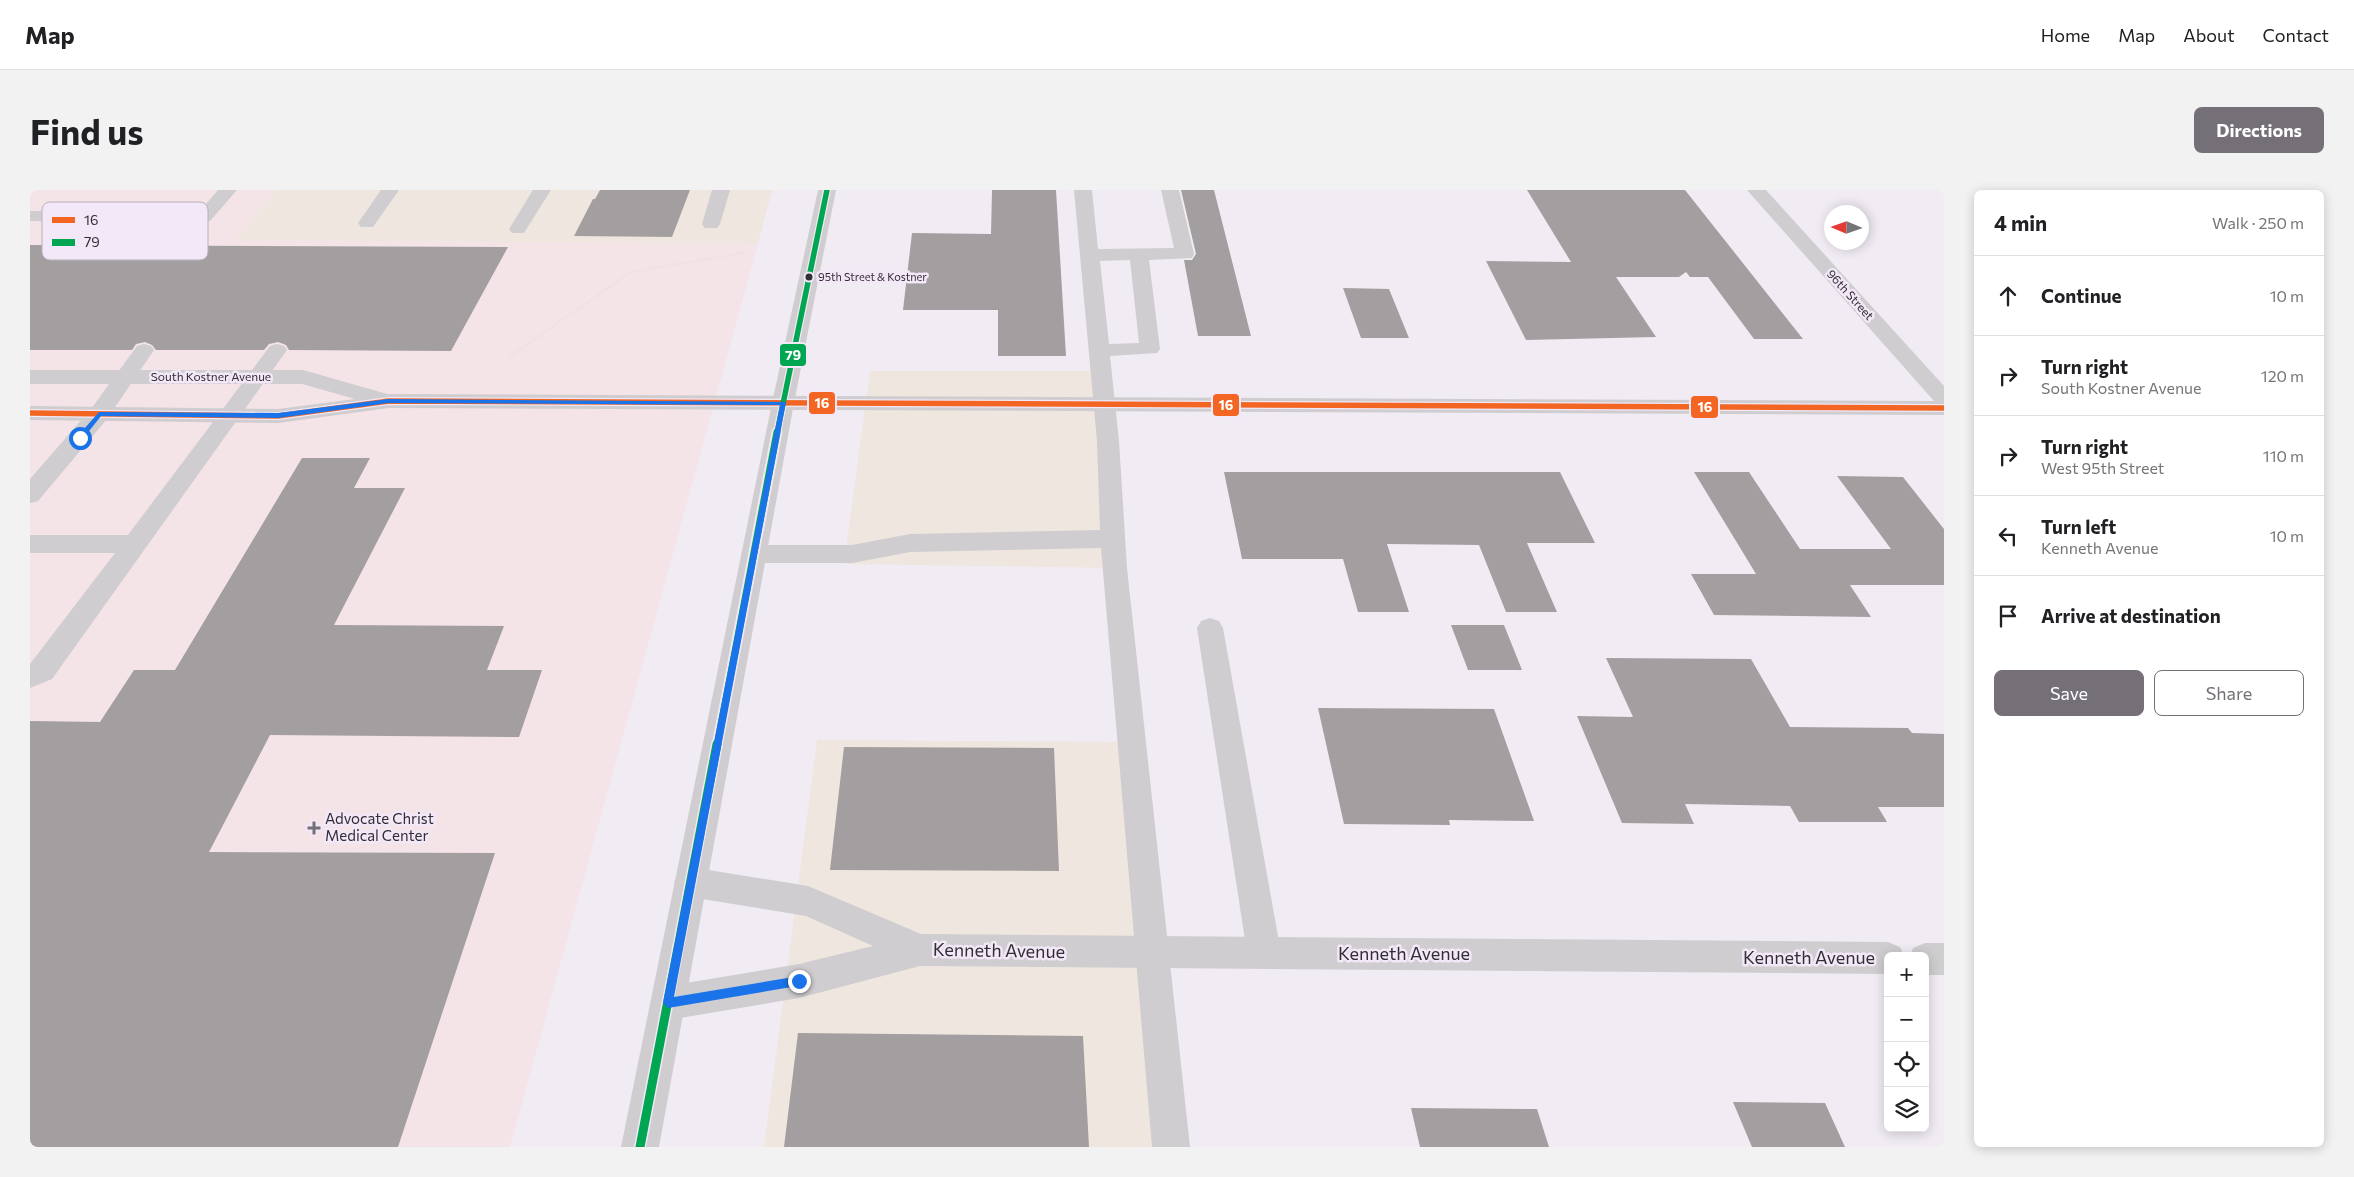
<!DOCTYPE html>
<html lang="en">
<head>
<meta charset="utf-8">
<style>
  :root { --surface:#fff; --page:#f2f2f2; --text:#202124; --muted:#757577; --line:#e0e0e0; --accent:#757077 }
  body { margin:0; font-family:Commissioner,sans-serif; background:var(--page); color:var(--text) }
  .controls { position:absolute; right:15px; bottom:15px; display:grid; overflow:hidden; border-radius:8px; box-shadow:0 2px 12px #0003 }
  .controls button { width:45px; height:45px; display:grid; place-items:center; padding:0; border:0; border-bottom:1px solid var(--line); background:var(--surface); color:var(--text); font:25px sans-serif }
  .compass { position:absolute; left:1794px; top:15px; width:45px; height:45px; border-radius:50%; background:var(--surface); box-shadow:0 2px 12px #0003; rotate:272deg }
  .stop { position:absolute; width:15px; height:15px; margin:-11px; border:4px solid #1a73e8; border-radius:50%; background:#fff }
  .stop.end { background:#1a73e8; border-color:#fff; box-shadow:0 1px 5px #0008 }
  .list { margin:0; padding:0; list-style:none }
  h2 { display:flex; justify-content:space-between; align-items:center; height:65px; margin:0; padding:0 20px; font-size:21px }
  h2 small { font-size:16px; font-weight:400; color:var(--muted) }
  .list li { display:grid; grid-template-columns:32px 1fr auto; gap:15px; align-items:center; box-sizing:border-box; height:80px; padding:0 20px; border-top:1px solid var(--line) }
  .list b { display:block; font-size:19px; white-space:nowrap }
  .list p { margin:0; font-size:16px; white-space:nowrap; color:var(--muted) }
  .list em { font-size:16px; font-style:normal; color:var(--muted) }
  .actions { display:flex; gap:10px; padding:15px 20px }
  .actions a { flex:1; padding:11px 0; border:1px solid var(--accent); border-radius:8px; text-align:center; font-size:18px; color:var(--accent) }
  .actions .main { background:var(--accent); color:#fff }
  .icon { flex:none; width:28px; height:28px; fill:none; stroke:currentColor; stroke-width:2; stroke-linecap:round; stroke-linejoin:round }
  .map { position:relative; flex:none; width:1914px; height:957px; overflow:hidden; border-radius:8px }
  header { display:flex; align-items:center; gap:30px; box-sizing:border-box; height:70px; padding:0 25px; background:var(--surface); border-bottom:1px solid var(--line) }
  header strong { font-size:24px }
  nav { display:flex; gap:28px; margin-inline-start:auto; font-size:18px }
  .intro { display:flex; align-items:center; justify-content:space-between; box-sizing:border-box; height:120px; padding:0 30px }
  h1 { margin:0; font-size:35px }
  .button { padding:12px 22px; border-radius:8px; background:var(--accent); color:#fff; font-size:18px; font-weight:700 }
  main { display:flex; gap:30px; padding:0 30px }
  aside { flex:1; background:var(--surface); border-radius:8px; box-shadow:0 2px 12px #0003 }
  .map>svg:first-child { display:block }
  .commercial { fill:#efe6df }
  .medical { fill:#f4e3e7 }
  .building { fill:#a39fa0 }
  .lines { fill:none; stroke-linecap:round; stroke-linejoin:round }
  .path { stroke:#dbd9db; stroke-width:2.5; stroke-dasharray:0.5 2.5; stroke-linecap:butt }
  .service { fill:#cfcdcf; fill-rule:evenodd }
  .minor { fill:#cfcdcf; fill-rule:evenodd }
  .primary { fill:#cfcdcf; fill-rule:evenodd }
  .bus-1-casing { stroke:#f2e8f7; stroke-width:8 }
  .bus-2-far2-casing { stroke:#f2e8f7; stroke-width:8 }
  .bus-2-far1-casing { stroke:#f2e8f7; stroke-width:11 }
  .bus-2-casing { stroke:#f2e8f7; stroke-width:12 }
  .bus-1 { stroke:#f26522; stroke-width:5.5 }
  .bus-2-far2 { stroke:#00a651; stroke-width:5.5 }
  .bus-2-far1 { stroke:#00a651; stroke-width:7 }
  .bus-2 { stroke:#00a651; stroke-width:9 }
  .route { fill:#1a73e8 }
  .bus-dot { fill:#322e34; stroke:#f2e8f7; stroke-width:2 }
  .poi-dot { fill:#757077; stroke:#f2e8f7; stroke-width:2 }
  .labels { text-anchor:middle; stroke-width:5; stroke-linejoin:round; paint-order:stroke }
  .far-bus-label { font-size:11px; fill:#322e34; stroke:#f2e8f7; text-anchor:start }
  .far-street-label { font-size:12px; fill:#322e34; stroke:#f2e8f7 }
  .poi-label { font-size:15px; fill:#322e34; stroke:#f2e8f7; text-anchor:start }
  .near-street-label { font-size:18px; fill:#322e34; stroke:#f2e8f7 }
  .key { fill:#f2e8f7; stroke:#b8b0bc; stroke-width:1 }
  .key-label { font-size:14px; fill:#322e34 }
  .line-badge { stroke:#f2e8f7; stroke-width:2 }
  .badge-label { font-size:14px; text-anchor:middle; font-weight:bold; fill:#fff }
</style>
</head>
<body>
<header>
<strong>Map</strong>
<nav><a>Home</a><a>Map</a><a>About</a><a>Contact</a></nav>
</header>
<div class="intro"><h1>Find us</h1><a class="button">Directions</a></div>
<main>
<div class="map">
<svg width="1914" height="957" viewBox="0 0 1914 957">
  <rect width="100%" height="100%" fill="#f1ecf4"/>
  <g class="commercial">
    <polygon points="246,0 742,0 728,54 204,50"/>
    <polygon points="840,181 1070,181 1084,378 814,374"/>
    <polygon points="787,550 1101,552 1141,957 734,957"/>
  </g>
  <polygon class="medical" points="0,0 246,0 205,50 728,54 480,957 0,957"/>
  <g class="building">
    <polygon points="570,0 660,0 642,47 544,46 563,9 565,9"/>
    <polygon points="962,0 1026,0 1036,166 968,166 968,120 873,120 882,43 961,44"/>
    <polygon points="1151,0 1184,0 1221,146 1168,146 1154,70 1162,70 1166,64"/>
    <polygon points="1497,0 1655,0 1773,149 1724,149 1678,87 1660,87 1656,82 1649,87 1586,87 1626,147 1496,150 1456,71 1541,72"/>
    <polygon points="0,55 478,57 421,161 259,160 256,155 248,152 239,154 234,160 126,160 122,155 115,152 106,154 102,160 0,160"/>
    <polygon points="1313,98 1359,99 1379,148 1331,148"/>
    <polygon points="272,268 340,268 324,298 375,298 304,435 474,436 457,480 512,480 489,547 240,545 179,662 465,663 368,957 0,957 0,531 70,532 104,480 145,480"/>
    <polygon points="1194,282 1530,282 1565,353 1497,353 1527,422 1476,422 1449,355 1357,354 1379,422 1328,422 1313,369 1212,369"/>
    <polygon points="1664,282 1719,282 1770,359 1861,359 1807,286 1873,287 1914,339 1914,395 1820,395 1841,427 1684,425 1661,384 1726,384"/>
    <polygon points="1421,435 1474,435 1492,480 1438,480"/>
    <polygon points="1576,468 1721,469 1760,537 1878,538 1882,543 1914,544 1914,617 1848,617 1857,632 1769,632 1760,616 1655,614 1664,634 1592,633 1547,526 1603,527"/>
    <polygon points="1288,518 1464,519 1504,631 1419,630 1420,635 1314,634"/>
    <polygon points="814,557 1024,558 1029,681 800,680"/>
    <polygon points="768,843 1053,846 1059,957 754,957"/>
    <polygon points="1703,912 1795,913 1815,957 1722,957"/>
    <polygon points="1381,918 1507,919 1519,957 1390,957"/>
  </g>
  <g class="lines">
    <polyline class="path" points="478,168 601,82 718,62"/>
    <g class="service">
      <polygon points="188,0 207,0 180,31 174,32 0,31 0,21 169,22"/>
      <polygon points="351,0 369,0 343,37 331,37 328,33"/>
      <polygon points="503,0 521,0 494,43 482,43 479,39"/>
      <polygon points="682,0 700,0 690,34 687,38 675,38 672,34"/>
      <path d="M1044 0H1062L1068 59 1144 58 1131 0H1149L1164 64 1162 68 1119 70 1130 159 1127 163 1080 166 1089 251 1097 378 1160 957H1122L1071 358 880 362 822 373H724L715 370 711 364 715 358 724 355H822L880 344 1070 340 1067 251ZM1100 70 1109 153 1079 154 1070 71Z"/>
      <polygon points="114,154 121,156 124,160 77,229 8,311 0,313 0,289 61,219 107,156"/>
      <polygon points="247,154 254,156 257,160 22,489 0,498 0,474 85,363 0,363 0,345 98,345 240,156"/>
      <polygon points="1180,428 1189,431 1193,438 1251,763 1246,774 1234,779 1222,774 1217,763 1167,438 1171,431"/>
    </g>
    <g class="minor">
      <polygon points="1717,0 1736,0 1914,196 1914,225 359,218 248,233 0,230 0,216 248,219 325,209 272,194 0,194 0,180 273,180 357,204 1904,211"/>
      <polygon points="660,677 778,696 891,744 1858,752 1870,757 1874,766 1858,766 1858,784 890,776 769,808 638,830 626,825 621,813 626,801 638,796 769,774 843,756 776,726 660,707 649,702 644,692 649,682"/>
      <polygon points="1895,753 1914,753 1914,785 1895,785 1895,766 1880,766 1883,758"/>
    </g>
    <polygon class="primary" points="788,0 806,0 764,213 629,957 591,957 742,213"/>
    <g class="bus-1-casing">
      <polyline id="bus-1" points="0,223 248,226 359,211 1914,218"/>
    </g>
    <g class="bus-2-far2-casing">
      <polyline id="bus-2-far2" points="747,243 797,0"/>
    </g>
    <g class="bus-2-far1-casing">
      <polyline id="bus-2-far1" points="687,556 747,242"/>
    </g>
    <g class="bus-2-casing">
      <polyline id="bus-2" points="610,957 687,554"/>
    </g>
    <use href="#bus-1" class="bus-1"/>
    <use href="#bus-2-far2" class="bus-2-far2"/>
    <use href="#bus-2-far1" class="bus-2-far1"/>
    <use href="#bus-2" class="bus-2"/>
  </g>
  <polygon class="route" points="359,209 756,212 644,807 769,786 773,788 773,795 638,818 633,813 750,215 359,213 248,228 71,226 52,250 46,248 69,222 248,223"/>
  <circle class="bus-dot" cx="779" cy="87" r="4.5"/>
  <path class="poi-dot" d="M281.5 630.5h5v5h5v5h-5v5h-5v-5h-5v-5h5z"/>
  <g class="labels">
    <g class="far-bus-label">
      <text x="788" y="91">95th Street &amp; Kostner</text>
    </g>
    <g class="far-street-label">
      <text transform="translate(1820 105) rotate(48)" y="4">96th Street</text>
      <text x="181" y="191">South Kostner Avenue</text>
    </g>
    <g class="poi-label">
      <text x="295" y="634">Advocate Christ<tspan x="295" dy="17">Medical Center</tspan></text>
    </g>
    <g class="near-street-label">
      <text transform="translate(969 761) rotate(1)" y="6">Kenneth Avenue</text>
      <text x="1374" y="770">Kenneth Avenue</text>
      <text x="1779" y="774">Kenneth Avenue</text>
    </g>
  </g>
  <rect x="12" y="12" width="166" height="58" rx="8" class="key"/>
  <rect x="22" y="27" width="23" height="6" fill="#f26522"/>
  <rect x="22" y="49" width="23" height="7" fill="#00a651"/>
  <g class="key-label">
    <text x="54" y="35">16</text>
    <text x="54" y="57">79</text>
  </g>
  <g class="line-badge">
    <rect x="749" y="153" width="28" height="24" rx="5" fill="#00a651"/>
    <rect x="778" y="201" width="28" height="24" rx="5" fill="#f26522"/>
    <rect x="1182" y="203" width="28" height="24" rx="5" fill="#f26522"/>
    <rect x="1660" y="205" width="29" height="24" rx="5" fill="#f26522"/>
  </g>
  <g class="badge-label">
    <text x="763" y="170">79</text>
    <text x="792" y="218">16</text>
    <text x="1196" y="220">16</text>
    <text x="1675" y="222">16</text>
  </g>
</svg>
<div class="controls">
<button>+</button>
<button>−</button>
<button><svg class="icon" aria-label="locate" viewBox="0 0 24 24"><circle cx="12" cy="12" r="6"/><path d="M12 2v4M12 18v4M2 12h4M18 12h4"/></svg></button>
<button><svg class="icon" aria-label="layers" viewBox="0 0 24 24"><path d="M12 4l9 5-9 5-9-5zM3 14l9 5 9-5"/></svg></button>
</div>
<svg class="compass" viewBox="-18 -18 36 36"><path d="M0-13l5 13h-10z" fill="#e53935"/><path d="M0 13l5-13h-10z" fill="#757577"/></svg>
<div class="stop" style="left:50px;top:248px"></div>
<div class="stop end" style="left:769px;top:791px"></div>
</div>
<aside>
<h2>4 min<small>Walk · 250 m</small></h2>
<ul class="list">
<li><svg class="icon" aria-label="ahead" viewBox="0 0 24 24"><path d="M12 20V5M6 11l6-6 6 6"/></svg><div><b>Continue</b></div><em>10 m</em></li>
<li><svg class="icon" aria-label="right" viewBox="0 0 24 24"><path d="M7 20v-9h11M14 6l5 5-5 5"/></svg><div><b>Turn right</b><p>South Kostner Avenue</p></div><em>120 m</em></li>
<li><svg class="icon" aria-label="right" viewBox="0 0 24 24"><path d="M7 20v-9h11M14 6l5 5-5 5"/></svg><div><b>Turn right</b><p>West 95th Street</p></div><em>110 m</em></li>
<li><svg class="icon" aria-label="left" viewBox="0 0 24 24"><path d="M17 20v-9H6M10 6l-5 5 5 5"/></svg><div><b>Turn left</b><p>Kenneth Avenue</p></div><em>10 m</em></li>
<li><svg class="icon" aria-label="arrive" viewBox="0 0 24 24"><path d="M6 21V4h12l-3 4 3 4H6"/></svg><div><b>Arrive at destination</b></div></li>
</ul>
<div class="actions"><a class="main">Save</a><a>Share</a></div>
</aside>
</main>
</body>
</html>
